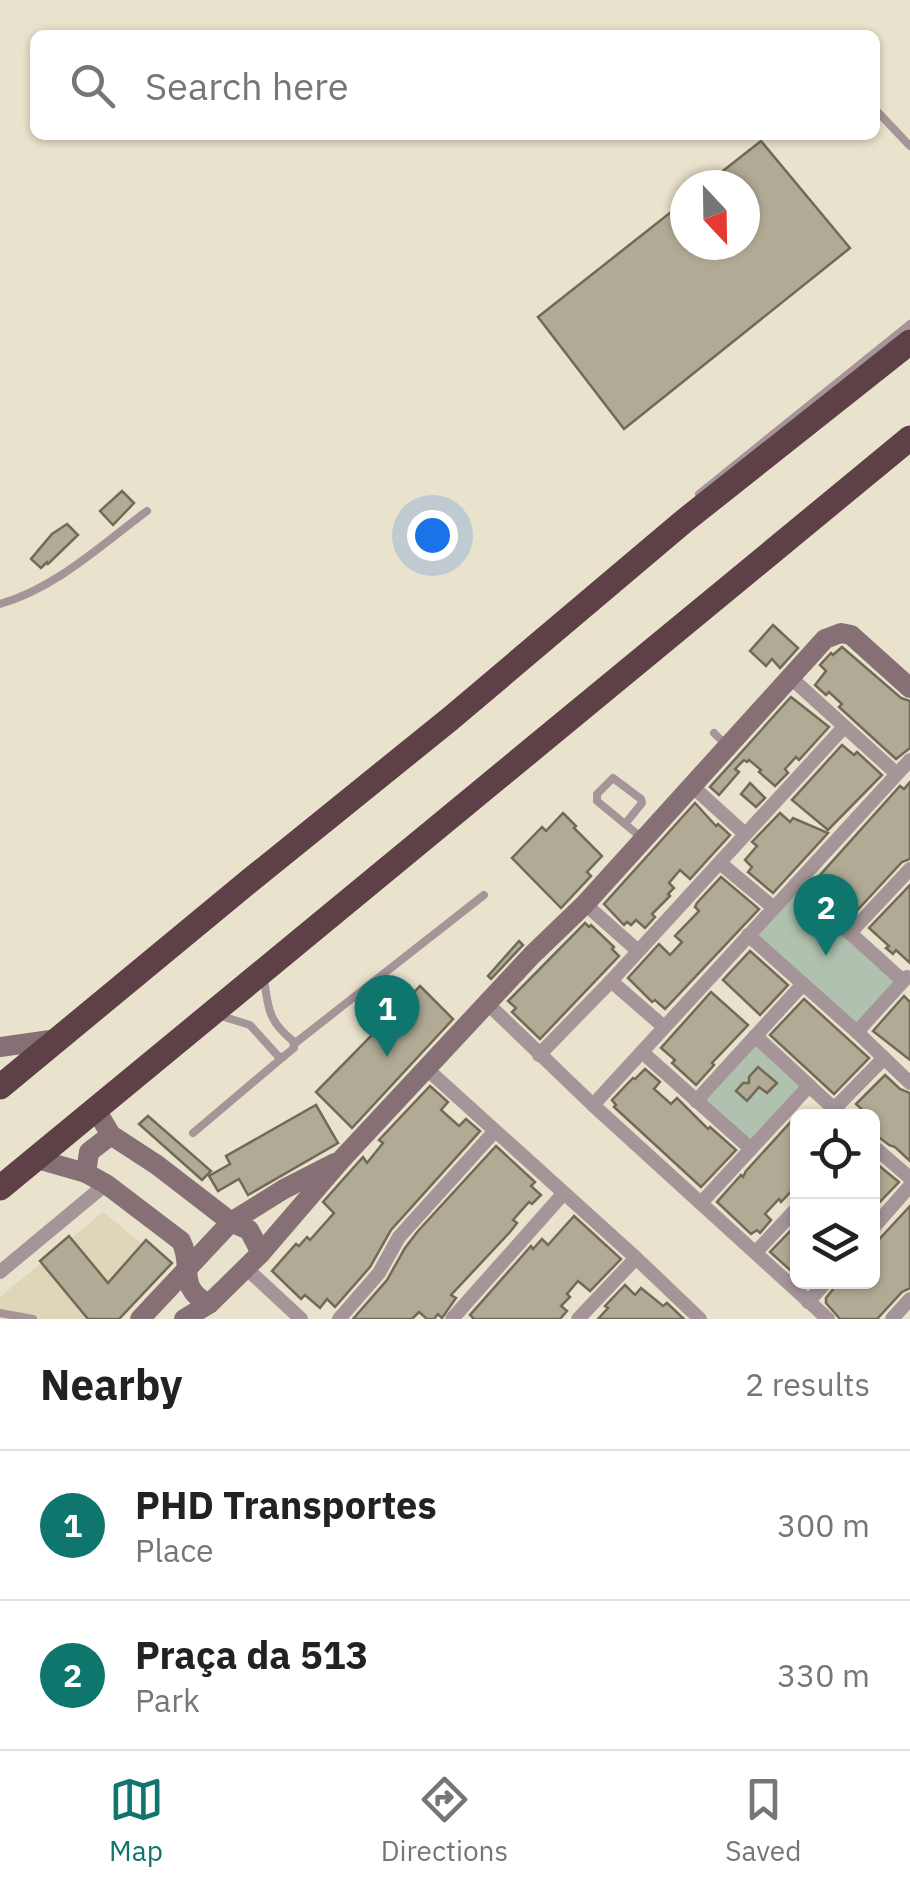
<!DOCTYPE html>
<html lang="en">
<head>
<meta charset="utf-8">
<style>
  :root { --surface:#fff; --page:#f2f2f2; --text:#222; --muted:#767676; --line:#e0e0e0; --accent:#0f766e }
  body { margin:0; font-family:"IBM Plex Sans",sans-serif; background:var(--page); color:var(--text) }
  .controls { position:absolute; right:30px; bottom:30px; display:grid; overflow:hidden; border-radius:15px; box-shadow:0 2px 8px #0004 }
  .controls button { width:90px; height:90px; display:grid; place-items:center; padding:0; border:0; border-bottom:2px solid var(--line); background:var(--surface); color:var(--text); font:50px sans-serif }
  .compass { position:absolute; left:670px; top:170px; width:90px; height:90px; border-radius:50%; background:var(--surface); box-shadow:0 2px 8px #0004; rotate:158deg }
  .you { position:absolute; left:432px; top:535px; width:35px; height:35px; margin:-25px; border:8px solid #fff; border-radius:50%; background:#1a73e8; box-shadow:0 0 0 15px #1a73e833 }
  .badge { display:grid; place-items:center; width:65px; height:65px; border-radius:50%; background:var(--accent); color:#fff; font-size:32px; font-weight:700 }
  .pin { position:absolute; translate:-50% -82px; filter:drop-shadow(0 2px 5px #0008) }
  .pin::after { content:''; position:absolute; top:52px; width:35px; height:30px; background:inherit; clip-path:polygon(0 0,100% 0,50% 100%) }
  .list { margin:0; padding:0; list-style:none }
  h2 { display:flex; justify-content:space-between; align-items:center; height:130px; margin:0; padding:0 40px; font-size:42px }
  h2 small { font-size:32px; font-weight:400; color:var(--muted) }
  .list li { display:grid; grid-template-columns:65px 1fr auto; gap:30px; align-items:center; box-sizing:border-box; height:150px; padding:0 40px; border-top:2px solid var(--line) }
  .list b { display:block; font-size:38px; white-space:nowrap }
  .list p { margin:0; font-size:32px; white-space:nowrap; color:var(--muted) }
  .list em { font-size:32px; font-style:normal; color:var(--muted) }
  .icon { flex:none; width:55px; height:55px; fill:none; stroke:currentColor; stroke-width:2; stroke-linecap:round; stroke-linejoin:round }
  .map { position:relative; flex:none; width:910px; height:1319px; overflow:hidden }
  .search { position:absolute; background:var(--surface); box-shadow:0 2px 8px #0004; left:30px; right:30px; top:30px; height:110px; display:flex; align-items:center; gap:25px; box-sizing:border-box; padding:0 35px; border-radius:15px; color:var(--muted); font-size:38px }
  .sheet { height:430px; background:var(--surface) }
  nav { display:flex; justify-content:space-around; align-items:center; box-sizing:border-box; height:140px; border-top:2px solid var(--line); background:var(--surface); font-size:28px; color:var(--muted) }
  nav a { display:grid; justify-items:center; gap:5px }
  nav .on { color:var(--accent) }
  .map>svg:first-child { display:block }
  .built { fill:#dfd5b8 }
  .green { fill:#b0c1af }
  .building { fill:#b1aa95; stroke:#716a57; stroke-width:2.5 }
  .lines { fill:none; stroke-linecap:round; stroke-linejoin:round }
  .lane { stroke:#a59598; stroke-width:8 }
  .street { stroke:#a59598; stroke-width:14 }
  .secondary { stroke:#877075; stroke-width:20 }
  .highway { stroke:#5e4047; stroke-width:25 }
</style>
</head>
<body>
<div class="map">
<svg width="910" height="1319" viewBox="0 0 910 1319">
  <rect width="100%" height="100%" fill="#e9e2cc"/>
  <polygon class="built" points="103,1212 164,1262 116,1319 0,1319 0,1297"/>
  <g class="green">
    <polygon points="798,876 910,978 858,1037 742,934"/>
    <polygon points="758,1028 816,1082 747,1152 691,1099"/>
  </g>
  <g class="building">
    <polygon points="761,141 850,248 624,429 538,317 685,201 685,245 745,245 745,185 705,185"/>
    <polygon points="122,491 134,503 113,525 100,511"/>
    <polygon points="67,524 78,535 48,564 47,562 41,568 31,559 52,534"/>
    <polygon points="773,625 798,648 780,668 772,659 766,666 750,651"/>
    <polygon points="842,647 901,698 910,701 910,748 896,759 839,707 842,704 829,692 826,695 815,685 826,671 820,665 831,653 833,655"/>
    <polygon points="791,697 829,727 799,760 796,757 785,769 788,773 775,786 759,772 761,770 749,760 747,762 744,760 735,769 739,772 719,795 710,787"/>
    <polygon points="842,745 854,755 857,752 882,775 828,830 792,800"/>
    <polygon points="910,782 910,859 902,862 852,916 850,915 839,905 837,907 812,884 900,786 904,789"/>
    <polygon points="750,783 765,798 756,807 741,794"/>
    <polygon points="695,803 716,826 718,824 730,835 690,879 680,870 669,883 674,888 668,894 670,896 652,914 655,917 645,928 636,920 631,925 627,922 624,925 604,904"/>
    <polygon points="563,813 576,826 574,828 602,856 587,872 591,876 561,908 512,858 542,827 546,831"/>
    <polygon points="780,813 790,822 793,818 828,833 773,893 748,872 752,867 745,860 757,846 752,842"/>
    <polygon points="721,877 759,909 665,1009 655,1000 652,1002 628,978 659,944 670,955 682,942 675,936 699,911 695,907 697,903"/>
    <polygon points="910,885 910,963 896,950 893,954 886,948 889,946 869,928"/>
    <polygon points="585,923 589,927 591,925 614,947 612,949 619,956 540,1039 512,1012 516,1008 508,1001"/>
    <polygon points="519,941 523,945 491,979 488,976"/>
    <polygon points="750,951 788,985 760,1015 723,980"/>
    <polygon points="420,986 453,1019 352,1128 316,1092"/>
    <polygon points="711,992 748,1025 712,1063 714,1065 696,1085 672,1063 675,1060 661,1048"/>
    <polygon points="904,996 910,1002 910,1060 873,1031"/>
    <polygon points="804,999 869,1058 834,1094 770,1035"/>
    <polygon points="758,1067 777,1083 767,1093 759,1087 747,1101 736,1091 743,1083 749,1083 749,1077"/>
    <polygon points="645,1069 660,1082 654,1089 671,1104 677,1098 708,1129 710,1127 736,1150 701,1187 614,1107 616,1105 612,1100 633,1078 635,1079"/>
    <polygon points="885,1075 900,1089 910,1093 910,1161 895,1147 889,1145 872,1132 872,1116 869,1116 856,1104"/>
    <polygon points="430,1086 448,1102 441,1110 459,1126 466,1119 480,1131 391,1230 370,1267 335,1307 327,1299 320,1308 305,1295 301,1299 272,1271 296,1244 299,1246 307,1237 310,1240 334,1213 323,1202 363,1157 367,1163 383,1143 379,1140"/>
    <polygon points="316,1105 338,1143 248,1195 239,1179 218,1191 209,1176 230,1164 226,1156"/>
    <polygon points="798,1114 798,1184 781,1202 779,1199 765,1214 771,1220 760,1233 757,1230 751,1234 717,1202 741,1175 743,1177 746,1171"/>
    <polygon points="148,1116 211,1171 202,1180 139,1124"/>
    <polygon points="496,1146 535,1182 531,1186 541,1195 532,1204 529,1202 513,1220 517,1223 510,1232 451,1295 456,1298 442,1318 438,1314 434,1319 427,1319 419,1312 412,1319 353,1319 387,1280 405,1248 418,1231"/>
    <polygon points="872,1160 899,1182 872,1210"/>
    <polygon points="910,1206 910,1288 902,1292 877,1319 840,1319 826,1303 826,1298 834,1288 836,1282 872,1282 872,1247"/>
    <polygon points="574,1216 621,1259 590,1291 578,1281 567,1294 570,1297 561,1306 567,1311 560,1319 474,1319 470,1315 531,1246 533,1249 542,1239 548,1245"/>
    <polygon points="798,1223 798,1277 770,1252"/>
    <polygon points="69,1236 108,1283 146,1240 172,1263 119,1319 88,1319 40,1261"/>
    <polygon points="625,1285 635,1295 641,1288 663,1306 667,1303 684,1319 598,1319 608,1308 605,1306"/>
  </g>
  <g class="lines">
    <g class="lane">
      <polyline points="875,109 910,146"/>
      <polyline points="699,494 910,324"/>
      <path d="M0 604C56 588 101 545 147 511"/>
      <polyline points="714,733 727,746"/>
      <polyline points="625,824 642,803 641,799 613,778 597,794 597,801 642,838"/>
      <path d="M221 1016 250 1025 278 1056 283 1057 294 1048 293 1041C269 1022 268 1009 264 979"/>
      <polyline points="294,1044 484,895"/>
      <polyline points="193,1133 283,1057"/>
      <polyline points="0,1313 33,1319"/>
    </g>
    <g class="street">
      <polyline points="790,677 897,774"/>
      <polyline points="691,785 745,834"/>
      <polyline points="720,863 774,908"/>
      <polyline points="796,884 903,981"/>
      <polyline points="585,904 637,950"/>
      <polyline points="850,933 910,869"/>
      <polyline points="748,935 857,1032 910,1083"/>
      <polyline points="611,981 664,1027"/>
      <polyline points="488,1004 593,1105 828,1319"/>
      <polyline points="857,1032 907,977"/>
      <polyline points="755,1036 842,1116"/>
      <polyline points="642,1052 751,1149"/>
      <polyline points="539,1055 611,981 844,727"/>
      <polyline points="428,1070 636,1258 700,1319"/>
      <polyline points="696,1101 803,984"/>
      <polyline points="593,1105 910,760"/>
      <polyline points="834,1109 884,1058"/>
      <polyline points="872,1145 910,1178"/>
      <polyline points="701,1203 809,1086"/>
      <polyline points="872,1229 910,1186"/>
      <polyline points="756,1252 798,1207"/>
      <polyline points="246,1268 301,1319"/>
      <polyline points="0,1272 106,1184"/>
      <polyline points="808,1302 826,1282"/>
      <polyline points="339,1319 379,1273 399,1237 494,1132"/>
      <polyline points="452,1319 563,1194"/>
      <polyline points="578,1319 636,1258"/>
      <polyline points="892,1319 910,1299"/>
    </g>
    <g class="secondary">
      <polyline points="0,1047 57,1039"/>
      <polyline points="96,1110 111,1135 157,1165 231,1222 249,1230 261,1253"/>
      <path d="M37 1159 86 1173 106 1184 181 1241C194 1266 176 1288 209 1304"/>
      <polyline points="86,1173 89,1152 111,1135"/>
      <polyline points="140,1319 231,1222 284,1189 335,1163"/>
      <polyline points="184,1319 209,1304 261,1253 341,1160 532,955 585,904 825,639 841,633 851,635 910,688"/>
    </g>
    <g class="highway">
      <polyline points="0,1087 253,878 450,719 683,522 910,342"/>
      <polyline points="0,1188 910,438"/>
    </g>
  </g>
</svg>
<div class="controls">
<button><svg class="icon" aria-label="locate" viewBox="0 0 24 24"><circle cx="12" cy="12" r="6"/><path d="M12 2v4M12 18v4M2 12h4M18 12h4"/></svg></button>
<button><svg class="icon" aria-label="layers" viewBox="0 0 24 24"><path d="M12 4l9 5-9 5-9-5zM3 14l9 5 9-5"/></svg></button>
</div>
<svg class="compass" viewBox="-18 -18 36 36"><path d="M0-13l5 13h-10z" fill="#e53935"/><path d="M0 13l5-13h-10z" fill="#767676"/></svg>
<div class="you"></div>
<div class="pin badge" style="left:387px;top:1057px">1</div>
<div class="pin badge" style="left:826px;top:956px">2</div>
<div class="search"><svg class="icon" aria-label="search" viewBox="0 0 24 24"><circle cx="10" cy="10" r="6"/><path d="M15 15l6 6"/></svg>Search here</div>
</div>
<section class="sheet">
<h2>Nearby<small>2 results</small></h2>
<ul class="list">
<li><span class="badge">1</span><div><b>PHD Transportes</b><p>Place</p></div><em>300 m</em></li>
<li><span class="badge">2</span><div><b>Praça da 513</b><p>Park</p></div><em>330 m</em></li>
</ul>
</section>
<nav>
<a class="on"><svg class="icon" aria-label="map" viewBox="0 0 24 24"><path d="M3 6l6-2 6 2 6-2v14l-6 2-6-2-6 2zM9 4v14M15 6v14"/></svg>Map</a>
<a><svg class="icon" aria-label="directions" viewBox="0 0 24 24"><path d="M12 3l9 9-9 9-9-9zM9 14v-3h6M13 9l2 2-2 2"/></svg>Directions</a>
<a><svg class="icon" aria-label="saved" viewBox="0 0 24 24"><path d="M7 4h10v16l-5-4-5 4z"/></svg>Saved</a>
</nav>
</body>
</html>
